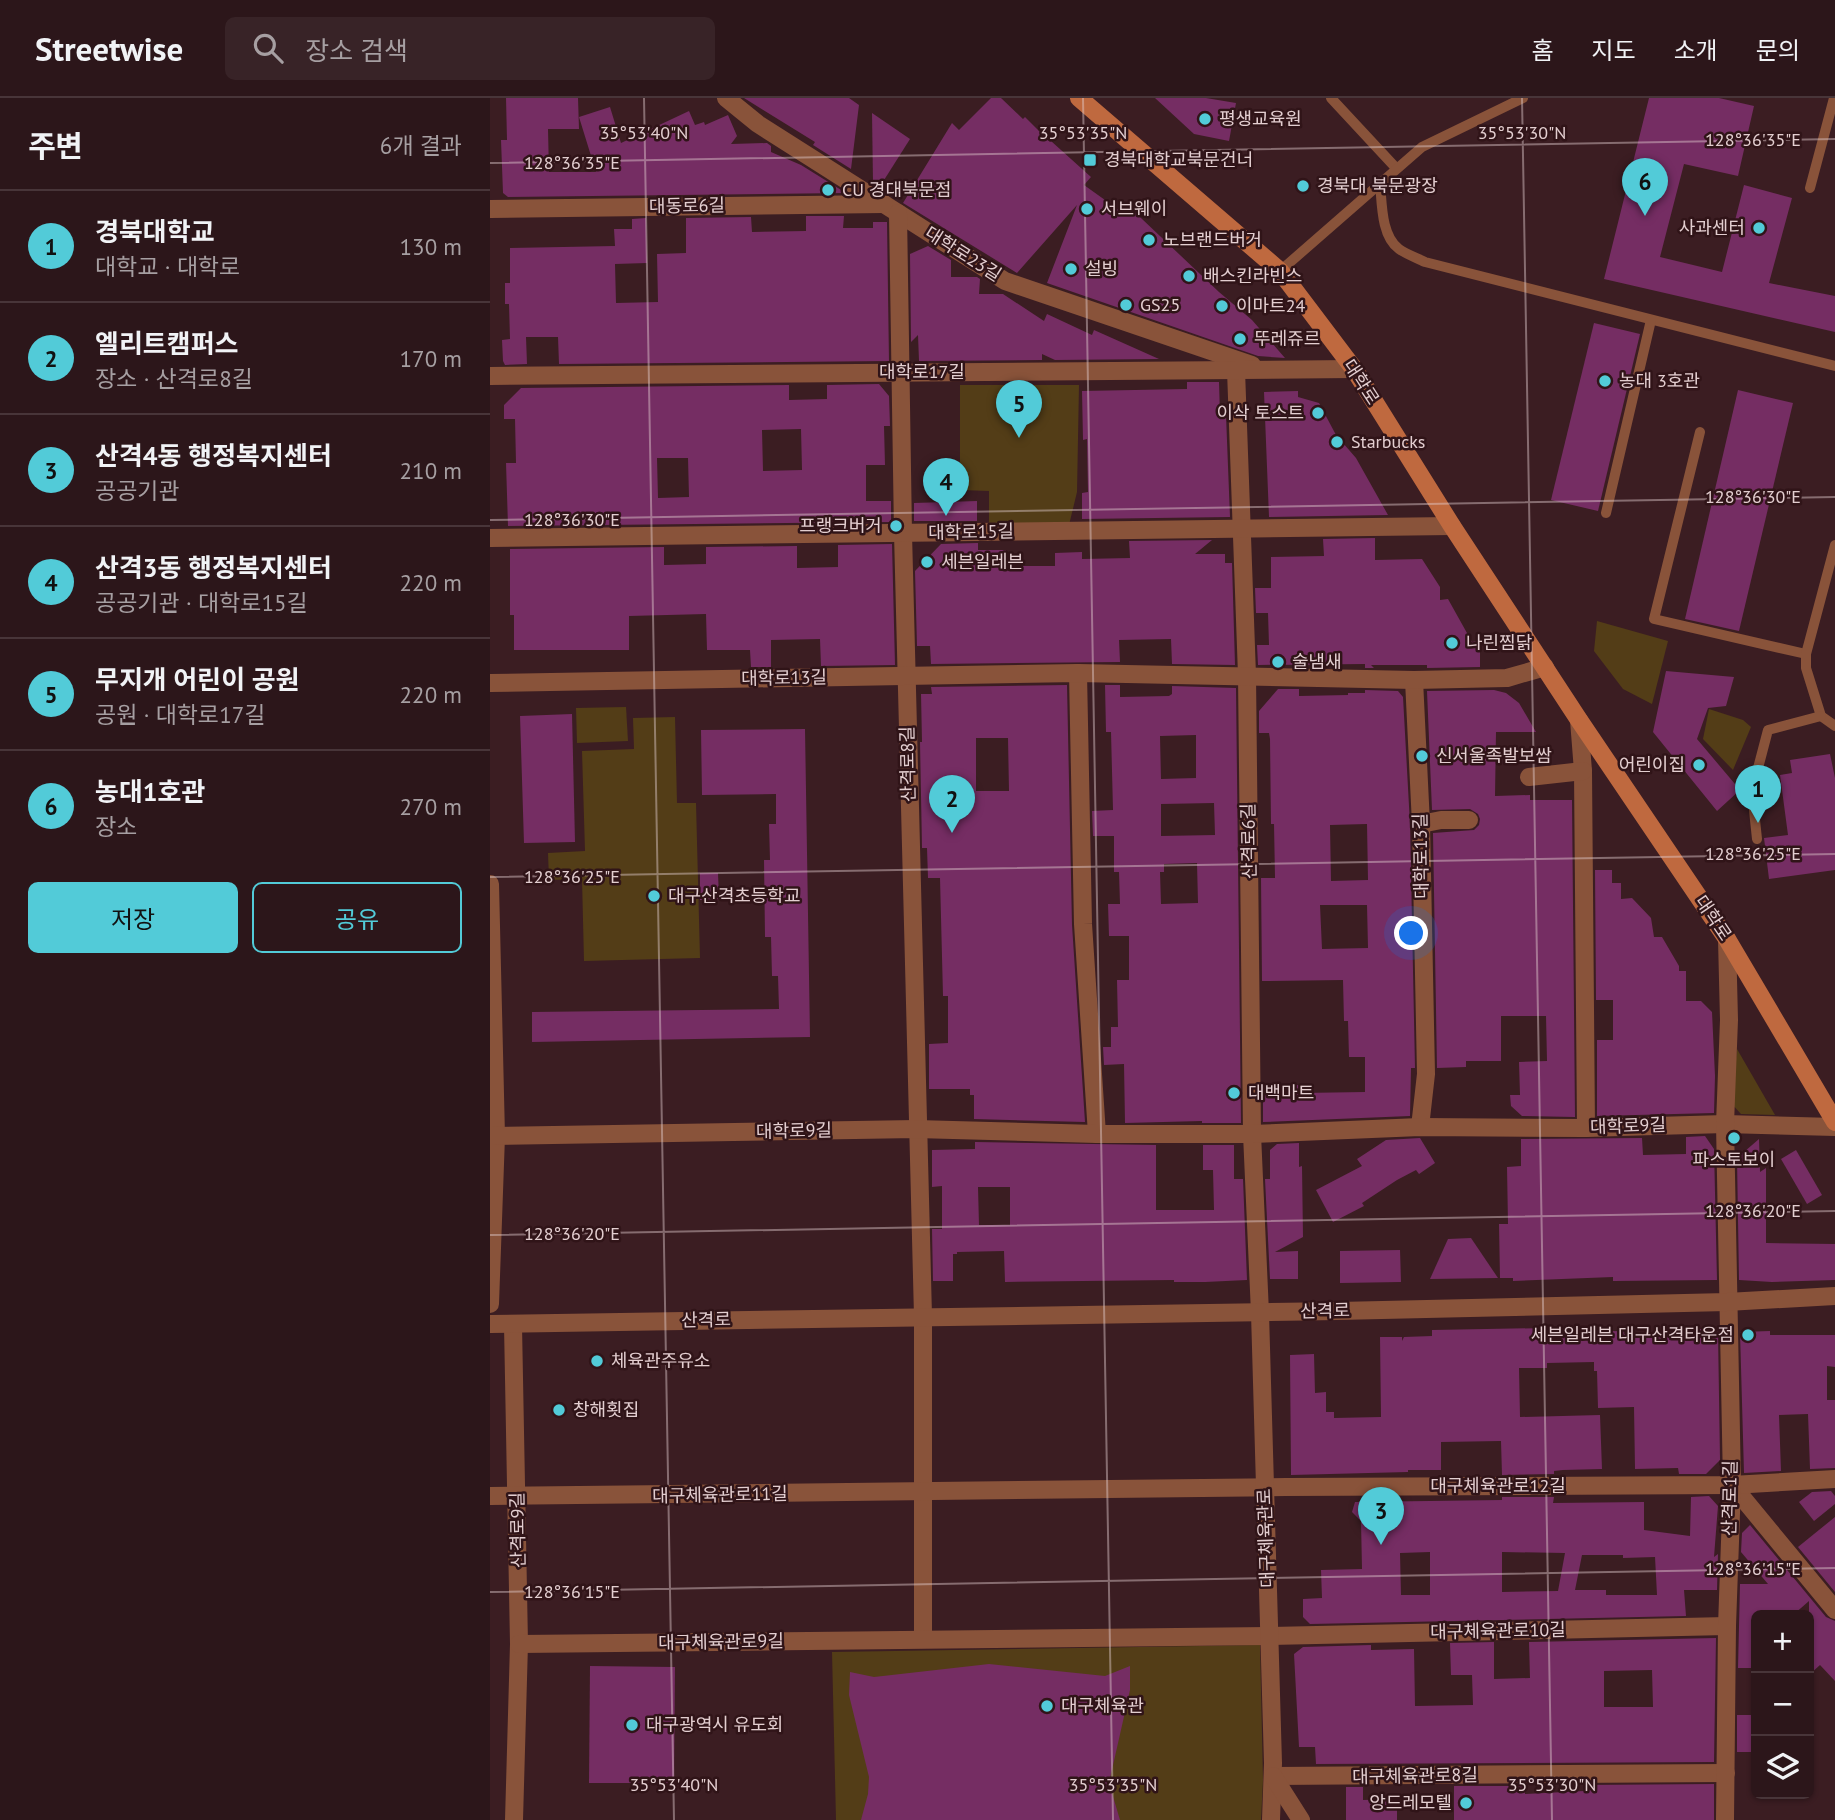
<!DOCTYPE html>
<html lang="ko">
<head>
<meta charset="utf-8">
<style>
  :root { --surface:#2c161a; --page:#382327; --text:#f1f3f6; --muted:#a69fa2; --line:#483539; --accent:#52cbd8 }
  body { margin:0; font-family:"PT Sans","Noto Sans KR",sans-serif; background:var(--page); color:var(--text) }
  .controls { position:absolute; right:21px; bottom:21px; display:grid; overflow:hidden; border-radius:10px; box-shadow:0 2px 5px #0004 }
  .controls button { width:63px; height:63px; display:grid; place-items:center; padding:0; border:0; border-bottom:2px solid var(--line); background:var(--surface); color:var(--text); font:35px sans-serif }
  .you { position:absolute; left:922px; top:836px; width:24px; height:24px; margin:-18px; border:5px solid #fff; border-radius:50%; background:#1a73e8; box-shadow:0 0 0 10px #1a73e833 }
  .badge { display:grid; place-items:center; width:46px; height:46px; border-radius:50%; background:var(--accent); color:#111; font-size:23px; font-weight:700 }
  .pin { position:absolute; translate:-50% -58px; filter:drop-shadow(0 2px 4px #0008) }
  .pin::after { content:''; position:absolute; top:37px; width:24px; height:21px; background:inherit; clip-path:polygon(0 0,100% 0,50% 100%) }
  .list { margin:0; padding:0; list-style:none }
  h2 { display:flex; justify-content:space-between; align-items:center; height:91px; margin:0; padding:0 28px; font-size:30px }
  h2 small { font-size:23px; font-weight:400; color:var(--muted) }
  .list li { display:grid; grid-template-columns:46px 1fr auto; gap:21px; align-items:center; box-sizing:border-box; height:112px; padding:0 28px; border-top:2px solid var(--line) }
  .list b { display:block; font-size:26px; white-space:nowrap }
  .list p { margin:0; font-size:23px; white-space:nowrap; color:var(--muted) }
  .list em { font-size:23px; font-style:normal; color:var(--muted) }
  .actions { display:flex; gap:14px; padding:21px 28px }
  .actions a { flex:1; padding:16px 0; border:2px solid var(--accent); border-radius:10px; text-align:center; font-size:24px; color:var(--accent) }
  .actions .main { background:var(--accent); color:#111 }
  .icon { flex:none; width:38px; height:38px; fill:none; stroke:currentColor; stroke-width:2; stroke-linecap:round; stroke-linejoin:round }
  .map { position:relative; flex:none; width:1345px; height:1722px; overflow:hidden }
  header { display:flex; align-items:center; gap:42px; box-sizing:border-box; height:98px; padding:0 35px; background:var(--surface); border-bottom:2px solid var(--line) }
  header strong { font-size:33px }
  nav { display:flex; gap:38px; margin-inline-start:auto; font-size:24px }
  .search { width:490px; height:63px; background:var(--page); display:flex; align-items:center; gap:18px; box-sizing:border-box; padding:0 24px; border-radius:10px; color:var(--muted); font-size:26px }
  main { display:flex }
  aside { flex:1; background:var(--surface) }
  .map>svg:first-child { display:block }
  .park { fill:#533d17 }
  .building { fill:#752d63; fill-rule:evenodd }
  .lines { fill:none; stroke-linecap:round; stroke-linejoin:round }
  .service { stroke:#89533a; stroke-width:10 }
  .minor { stroke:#89533a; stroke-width:18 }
  .tertiary { stroke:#89533a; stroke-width:18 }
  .secondary { stroke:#bf693f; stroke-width:18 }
  .ticks { fill:none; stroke:#e3ced0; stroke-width:2; stroke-opacity:0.45 }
  .poi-dot { fill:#52cbd8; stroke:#301418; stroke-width:2.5 }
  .labels { text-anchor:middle; stroke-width:5; stroke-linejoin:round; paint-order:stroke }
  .poi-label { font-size:18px; fill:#e3ced0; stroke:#301418; text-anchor:start }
  .street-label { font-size:18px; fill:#e3ced0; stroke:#301418 }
  .ticks-label { font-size:18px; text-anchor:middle; fill:#e3ced0; stroke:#301418; stroke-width:5; stroke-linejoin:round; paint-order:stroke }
</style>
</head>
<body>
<header>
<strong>Streetwise</strong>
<div class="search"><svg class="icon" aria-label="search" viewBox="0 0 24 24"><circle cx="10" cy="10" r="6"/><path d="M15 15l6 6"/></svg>장소 검색</div>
<nav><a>홈</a><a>지도</a><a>소개</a><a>문의</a></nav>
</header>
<main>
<aside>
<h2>주변<small>6개 결과</small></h2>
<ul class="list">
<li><span class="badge">1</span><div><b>경북대학교</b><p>대학교 · 대학로</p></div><em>130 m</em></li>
<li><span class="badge">2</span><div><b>엘리트캠퍼스</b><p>장소 · 산격로8길</p></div><em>170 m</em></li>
<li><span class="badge">3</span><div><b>산격4동 행정복지센터</b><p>공공기관</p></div><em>210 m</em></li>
<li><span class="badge">4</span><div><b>산격3동 행정복지센터</b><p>공공기관 · 대학로15길</p></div><em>220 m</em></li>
<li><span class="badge">5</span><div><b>무지개 어린이 공원</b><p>공원 · 대학로17길</p></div><em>220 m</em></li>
<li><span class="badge">6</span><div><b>농대1호관</b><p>장소</p></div><em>270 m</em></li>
</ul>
<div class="actions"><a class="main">저장</a><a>공유</a></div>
</aside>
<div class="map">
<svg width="1345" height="1722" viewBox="0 0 1345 1722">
  <rect width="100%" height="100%" fill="#3b1d22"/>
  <g class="park">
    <polygon points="470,287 589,287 587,394 579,427 499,429 499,393 470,392"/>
    <polygon points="1107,523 1178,543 1162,606 1133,591 1104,553"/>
    <polygon points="136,609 138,643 87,645 86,610"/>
    <polygon points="1219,611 1253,622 1261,629 1243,672 1213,641"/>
    <polygon points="185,619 187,705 206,705 210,860 94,863 92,781 59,782 58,755 95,753 92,653 144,651 143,620"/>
    <polygon points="1247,951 1285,1017 1251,1016 1241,1005"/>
    <polygon points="770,1547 773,1682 771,1722 346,1722 342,1554"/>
  </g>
  <g class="building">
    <polygon points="16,0 88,0 89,31 58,31 59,74 106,74 89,19 120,9 131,45 199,13 205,27 214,24 215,27 238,17 247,38 241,46 277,45 281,48 281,54 311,67 356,95 18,99 13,95 11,42 17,42"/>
    <polygon points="254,0 359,0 369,7 361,71 323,47 325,44"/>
    <polygon points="501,0 511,0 533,21 535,19 560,44 561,43 601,79 594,87 629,112 632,102 729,194 762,222 795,260 768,258 557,185 587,107 527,175 413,105 462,25 469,32"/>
    <polygon points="665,0 716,0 746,5 739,43 704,36"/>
    <polygon points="1159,0 1229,0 1264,8 1248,78 1194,66 1170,159 1232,174 1254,87 1302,100 1279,185 1345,198 1345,234 1114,181"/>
    <polygon points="382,15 420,41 389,90 383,85"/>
    <polygon points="316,118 354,118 353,130 383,130 383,124 397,124 399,263 69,266 68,239 36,239 37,266 15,267 13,263 12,242 20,241 19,206 15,206 15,185 20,185 20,150 125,148 124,131 142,131 142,121 156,120 157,165 125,166 126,205 168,204 167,156 196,155 196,120 261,119 262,134 316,133"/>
    <polygon points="438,148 461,162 461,179 487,179 490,181 489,196 513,196 554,223 557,216 602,237 604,232 669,261 565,262 552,256 552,262 429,263 428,237 421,244 420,156"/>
    <polygon points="1104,225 1150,236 1108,413 1061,402"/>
    <polygon points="697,284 729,284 730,317 736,317 740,419 592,421 592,395 598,394 597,341 593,342 592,293 697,291"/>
    <path d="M389 286 399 298 400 328H394L395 367H376V403H401V424L18 428 16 365H26L25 321H14V307L31 290 299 287V302L337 301V287ZM311 331 312 372 273 373 272 332ZM167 360H198L199 399 168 400Z"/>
    <polygon points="1248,292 1303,305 1249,533 1195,521"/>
    <polygon points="808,293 808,299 829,305 846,337 866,360 898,417 779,419 774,294"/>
    <polygon points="487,403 487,423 424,423 424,405"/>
    <polygon points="885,440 885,462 932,461 950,489 950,502 958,501 982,544 990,543 990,569 937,570 937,567 881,567 884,570 875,570 875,566 768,567 767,547 779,547 778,515 766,515 765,490 781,490 781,459 834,458 833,441"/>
    <polygon points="722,442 705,456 735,456 735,465 742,465 745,567 682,566 681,541 629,542 630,564 441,566 440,548 427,548 425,473 451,446 488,445 488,452 516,452 516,468 565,468 565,455 592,454 592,461 640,460 639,443"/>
    <polygon points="402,446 405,567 331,568 330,541 281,542 281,569 261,569 260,552 217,552 216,516 139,518 139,552 24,552 24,517 20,517 20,451 174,449 174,467 216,466 216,449 307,448 307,470 348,469 348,447"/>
    <polygon points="1176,573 1244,579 1236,608 1218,610 1207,641 1250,692 1227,713 1163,634"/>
    <path d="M577 587 582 827 595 1024 484 1021V997H480V991H439V946L458 945V898H453L450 780H438L437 750H432L430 644H432L431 596H442L441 589ZM486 640H518L519 693H486Z"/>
    <path d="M615 587H630V599L679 598 682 596V588L746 590 751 1025H712V1023L635 1025 634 966 614 967 613 949H621V929H628L627 882H639V838H619L618 806H630L629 774H624V738H603L602 713 623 712 621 634H616ZM706 637V680L671 681 670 638ZM724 705 725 737 671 738V706ZM707 765 708 805 671 806 670 774H674V766Z"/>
    <path d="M788 591H809V598L858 597V595H875V592L908 593 913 599 920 726 925 970H921L920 1018 773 1024V988L811 987V995L875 994V959H859L858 923H854L853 882 772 883 771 780H785L784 726H781L780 641 779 635H769V613ZM877 726 878 782 841 783 840 727ZM830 807H877L878 850 832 851Z"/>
    <polygon points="1004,592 1016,595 1029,605 1046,634 1006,634 1005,698 1040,697 1040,702 1082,702 1085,1019 1032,1018 1021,1008 1020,997 1030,997 1029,964 1057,963 1056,918 1011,918 1011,963 976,963 976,969 947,970 943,735 984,732 989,727 990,721 988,716 980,711 942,712 937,593"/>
    <polygon points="82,616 85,744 34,745 30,618"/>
    <polygon points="315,631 320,939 42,944 42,914 289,911 288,878 282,878 281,839 275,839 274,762 280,762 279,726 286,726 286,696 212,697 211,632"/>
    <polygon points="1340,656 1345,680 1345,772 1279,781 1274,740 1298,737 1290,677 1302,675 1300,662"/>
    <polygon points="1105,772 1122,772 1122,785 1131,785 1131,801 1142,800 1161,820 1164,839 1172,839 1189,868 1189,873 1196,873 1196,903 1211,903 1222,914 1225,978 1224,1015 1107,1018 1107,942 1123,942 1123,902 1106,902"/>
    <polygon points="210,775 228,775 229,801 210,802"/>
    <polygon points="1215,1038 1224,1051 1227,1182 1123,1183 1123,1179 1023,1183 1023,1180 1010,1180 1009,1126 1018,1126 1017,1069 1031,1068 1031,1041 1152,1040 1153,1057 1196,1056 1196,1039"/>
    <polygon points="930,1040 945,1065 929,1076 926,1072 907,1082 872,1105 874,1108 843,1124 826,1092 872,1068 867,1061 896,1042"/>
    <polygon points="1269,1041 1270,1074 1276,1070 1276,1145 1345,1146 1345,1182 1282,1184 1249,1182 1247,1060"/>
    <path d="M485 1044 666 1047V1112H724L723 1072H713V1047H744V1081H753L757 1182 715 1184H684V1182L515 1184 514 1153 467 1154V1156H463V1183H443L442 1131H452V1088L442 1089V1052L485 1051ZM488 1089H520V1127H489Z"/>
    <polygon points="809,1045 809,1069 812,1068 813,1139 785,1154 808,1153 808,1181 780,1181 775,1081 780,1081 780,1052 787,1046"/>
    <polygon points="1306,1052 1332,1097 1317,1106 1291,1061"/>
    <polygon points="981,1140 1008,1180 940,1181 958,1141"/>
    <polygon points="910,1152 911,1184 850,1185 850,1153"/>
    <polygon points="1056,1230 1056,1234 1134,1233 1134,1236 1183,1235 1183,1231 1223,1231 1223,1235 1228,1234 1230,1362 1216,1376 1189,1376 1188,1370 1145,1371 1144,1309 1108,1310 1107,1273 1104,1273 1104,1264 1057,1265 1057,1270 1029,1270 1030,1319 1110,1317 1112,1371 1073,1372 1064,1373 1064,1376 1012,1377 1011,1343 951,1344 951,1372 918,1372 918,1374 801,1377 800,1257 824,1256 825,1295 836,1294 836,1314 844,1314 844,1320 891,1319 890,1239 912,1239 912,1243 914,1239 942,1238 942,1232"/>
    <polygon points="1280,1233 1280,1237 1345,1237 1345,1269 1337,1268 1337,1302 1345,1302 1345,1370 1320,1371 1318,1316 1289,1317 1291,1373 1254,1375 1250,1234"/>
    <polygon points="1341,1393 1345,1398 1345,1406 1324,1423 1309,1404 1322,1394"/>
    <path d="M1219 1398 1228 1408 1224 1459 1228 1456 1227 1492H1194L1196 1518 820 1526 813 1519V1501L832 1500 831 1472 872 1471 871 1423 862 1414 865 1404 1012 1402V1399H1064L1063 1405 1154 1404V1432L1200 1438 1201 1399ZM940 1454V1497H911L910 1455ZM1012 1454 1075 1455 1068 1493 1012 1494ZM1092 1457H1133V1460L1165 1459 1167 1497H1116V1492H1085Z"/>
    <polygon points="1345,1419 1345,1494 1308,1449"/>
    <polygon points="1260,1427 1336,1519 1345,1523 1345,1583 1330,1567 1319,1577 1319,1503 1303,1517 1266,1517 1266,1570 1248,1570 1250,1486 1278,1486 1251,1454 1252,1435"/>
    <path d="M1226 1540 1224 1664 826 1666 825 1649H809L804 1556 813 1549 881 1547V1552L924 1551 925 1608 983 1607 982 1577H961L960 1545 1004 1544V1581L1040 1580 1039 1544ZM1162 1572 1163 1609H1114V1573Z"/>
    <polygon points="499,1566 615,1578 640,1568 640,1592 619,1685 630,1722 371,1722 378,1696 379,1679 359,1597 360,1574 384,1579"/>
    <polygon points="100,1568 185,1569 184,1685 99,1685"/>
    <rect x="1247" y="1617" width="19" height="37"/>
    <polygon points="1224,1686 1224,1722 964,1722 964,1688 1035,1688 1035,1696 1094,1693 1094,1687"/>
    <polygon points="856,1689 873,1689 873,1702 907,1701 907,1722 856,1722"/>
  </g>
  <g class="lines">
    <g class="service">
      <polyline points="841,0 906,70"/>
      <path d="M890 85C892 105 891 138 909 151 916 156 927 160 935 164L1345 268"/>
      <polyline points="1320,90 1344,0"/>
      <polyline points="790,173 932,49 1033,0"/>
      <polyline points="1210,334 1164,521 1316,556"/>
      <polyline points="1116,415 1161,222"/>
      <polyline points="1345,447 1316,556 1316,570 1331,618 1345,628"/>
      <polyline points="1267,741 1262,693 1278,632 1331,618"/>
    </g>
    <g class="minor">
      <polyline points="236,0 268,26 515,183 762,267"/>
      <polyline points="0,111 394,106"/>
      <polyline points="408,115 413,435 433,1218 433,1541"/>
      <polyline points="746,272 757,577 762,1036 770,1215"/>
      <polyline points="0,278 864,271"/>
      <polyline points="0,440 962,428"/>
      <polyline points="588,575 593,826 607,1036"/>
      <polyline points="924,582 931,726 936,976 930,1029"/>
      <polyline points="0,585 588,575 924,582 1017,580 1055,569"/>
      <polyline points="1089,622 1093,673 1096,1030"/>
      <polyline points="1039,679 1093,673"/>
      <polyline points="931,726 951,722 979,722"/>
      <polyline points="0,786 6,1038 0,1206"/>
      <polyline points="0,1038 426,1031 607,1036 762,1036 930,1029 1096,1030 1235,1026 1345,1029"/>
      <polyline points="23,1227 29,1546 24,1722"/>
      <polyline points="1242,1387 1345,1512"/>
      <polyline points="0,1398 796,1389 1242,1387 1345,1381"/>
      <polyline points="29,1546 779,1538 1237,1528"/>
      <polyline points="783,1678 1236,1675"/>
      <polyline points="1235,1722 1237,1528 1242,1387 1235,1026 1239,922 1237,841"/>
    </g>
    <g class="tertiary">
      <polyline points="770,1215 783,1665 781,1722"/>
      <polyline points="0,1226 848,1213 1237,1204 1345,1198"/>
      <polyline points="783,1678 811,1722"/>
    </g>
    <polyline class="secondary" points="589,0 790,173 864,271 962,428 1089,622 1237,841 1345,1024"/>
  </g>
  <path class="ticks" d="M154 0 184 1722M593 0 623 1722M1032 0 1062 1722M0 65 1345 41M0 422 1345 399M0 779 1345 756M0 1137 1345 1113M0 1494 1345 1470"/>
  <g class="poi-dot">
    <circle cx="715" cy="21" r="7"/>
    <rect x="593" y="55" width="14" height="14" rx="3.5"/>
    <circle cx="813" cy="88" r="7"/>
    <circle cx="338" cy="92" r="7"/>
    <circle cx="597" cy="111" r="7"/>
    <circle cx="1269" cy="130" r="7"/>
    <circle cx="659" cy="142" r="7"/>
    <circle cx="581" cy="171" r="7"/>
    <circle cx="699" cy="178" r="7"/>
    <circle cx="636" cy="207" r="7"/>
    <circle cx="732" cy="208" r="7"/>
    <circle cx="750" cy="241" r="7"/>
    <circle cx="1115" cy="283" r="7"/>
    <circle cx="828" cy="315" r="7"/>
    <circle cx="847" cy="344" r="7"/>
    <circle cx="406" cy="428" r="7"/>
    <circle cx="437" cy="464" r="7"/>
    <circle cx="962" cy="545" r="7"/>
    <circle cx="788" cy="564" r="7"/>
    <circle cx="932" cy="658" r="7"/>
    <circle cx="1209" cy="667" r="7"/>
    <circle cx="164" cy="798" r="7"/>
    <circle cx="744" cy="995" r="7"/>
    <circle cx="1244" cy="1040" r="7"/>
    <circle cx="1258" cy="1237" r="7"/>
    <circle cx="107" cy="1263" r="7"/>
    <circle cx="69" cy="1312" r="7"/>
    <circle cx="557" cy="1608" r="7"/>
    <circle cx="142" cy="1627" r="7"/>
    <circle cx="976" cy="1705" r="7"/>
  </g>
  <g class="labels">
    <g class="poi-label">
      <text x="729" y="27">평생교육원</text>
      <text x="614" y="68">경북대학교북문건너</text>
      <text x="827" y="94">경북대 북문광장</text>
      <text x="352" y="98">CU 경대북문점</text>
      <text x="611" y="117">서브웨이</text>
      <text x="1255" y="136" text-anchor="end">사과센터</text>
      <text x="673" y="148">노브랜드버거</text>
      <text x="595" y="177">설빙</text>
      <text x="713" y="184">배스킨라빈스</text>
      <text x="650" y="213">GS25</text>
      <text x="746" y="214">이마트24</text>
      <text x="764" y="247">뚜레쥬르</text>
      <text x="1129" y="289">농대 3호관</text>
      <text x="814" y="321" text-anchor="end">이삭 토스트</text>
      <text x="861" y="350">Starbucks</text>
      <text x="392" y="434" text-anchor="end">프랭크버거</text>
      <text x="451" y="470">세븐일레븐</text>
      <text x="976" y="551">나린찜닭</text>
      <text x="802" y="570">술냄새</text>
      <text x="946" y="664">신서울족발보쌈</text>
      <text x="1195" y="673" text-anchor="end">어린이집</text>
      <text x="178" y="804">대구산격초등학교</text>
      <text x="758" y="1001">대백마트</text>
      <text x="1244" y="1068" text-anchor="middle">파스토보이</text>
      <text x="1244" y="1243" text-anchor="end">세븐일레븐 대구산격타운점</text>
      <text x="121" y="1269">체육관주유소</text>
      <text x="83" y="1318">창해횟집</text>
      <text x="571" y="1614">대구체육관</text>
      <text x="156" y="1633">대구광역시 유도회</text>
      <text x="962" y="1711" text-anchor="end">앙드레모텔</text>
    </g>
    <g class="street-label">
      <text transform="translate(197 108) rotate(-1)" y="6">대동로6길</text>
      <text transform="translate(473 156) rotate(32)" y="6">대학로23길</text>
      <text x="432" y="280">대학로17길</text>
      <text transform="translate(871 284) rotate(57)" y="6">대학로</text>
      <text transform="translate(481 434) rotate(-1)" y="6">대학로15길</text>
      <text transform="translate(294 580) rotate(-1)" y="6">대학로13길</text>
      <text transform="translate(418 666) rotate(-91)" y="6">산격로8길</text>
      <text transform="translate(759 743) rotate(-91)" y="6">산격로6길</text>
      <text transform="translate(931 758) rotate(-91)" y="6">대학로13길</text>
      <text transform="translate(1223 820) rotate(56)" y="6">대학로</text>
      <text transform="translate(1138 1028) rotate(-2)" y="6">대학로9길</text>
      <text transform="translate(304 1033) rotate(-1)" y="6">대학로9길</text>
      <text transform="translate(835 1213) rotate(-1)" y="6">산격로</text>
      <text transform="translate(216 1222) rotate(-1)" y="6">산격로</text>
      <text x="1008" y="1394">대구체육관로12길</text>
      <text transform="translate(230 1397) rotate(-1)" y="6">대구체육관로11길</text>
      <text transform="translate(1240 1400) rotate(-89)" y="6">산격로1길</text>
      <text transform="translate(28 1432) rotate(-91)" y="6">산격로9길</text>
      <text transform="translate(776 1440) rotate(-92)" y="6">대구체육관로</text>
      <text transform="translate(1008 1533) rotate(-1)" y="6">대구체육관로10길</text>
      <text transform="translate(231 1544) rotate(-1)" y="6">대구체육관로9길</text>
      <text transform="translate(925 1678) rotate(-1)" y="6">대구체육관로8길</text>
    </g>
  </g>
  <g class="ticks-label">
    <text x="154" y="41">35°53'40"N</text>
    <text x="593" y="41">35°53'35"N</text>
    <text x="1032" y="41">35°53'30"N</text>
    <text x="1263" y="48">128°36'35"E</text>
    <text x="82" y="71">128°36'35"E</text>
    <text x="1263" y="405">128°36'30"E</text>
    <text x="82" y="428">128°36'30"E</text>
    <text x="1263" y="762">128°36'25"E</text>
    <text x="82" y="785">128°36'25"E</text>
    <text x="1263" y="1119">128°36'20"E</text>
    <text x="82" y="1142">128°36'20"E</text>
    <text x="1263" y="1477">128°36'15"E</text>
    <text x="82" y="1500">128°36'15"E</text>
    <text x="184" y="1693">35°53'40"N</text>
    <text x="623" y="1693">35°53'35"N</text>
    <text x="1062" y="1693">35°53'30"N</text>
  </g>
</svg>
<div class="controls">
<button>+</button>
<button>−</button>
<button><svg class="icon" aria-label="layers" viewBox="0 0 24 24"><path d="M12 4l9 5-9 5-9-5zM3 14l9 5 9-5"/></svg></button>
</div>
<div class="you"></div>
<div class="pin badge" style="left:1268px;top:725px">1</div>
<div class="pin badge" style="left:462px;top:735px">2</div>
<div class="pin badge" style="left:891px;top:1447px">3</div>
<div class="pin badge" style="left:456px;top:418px">4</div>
<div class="pin badge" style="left:529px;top:340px">5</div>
<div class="pin badge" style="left:1155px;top:118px">6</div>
</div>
</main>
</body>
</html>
